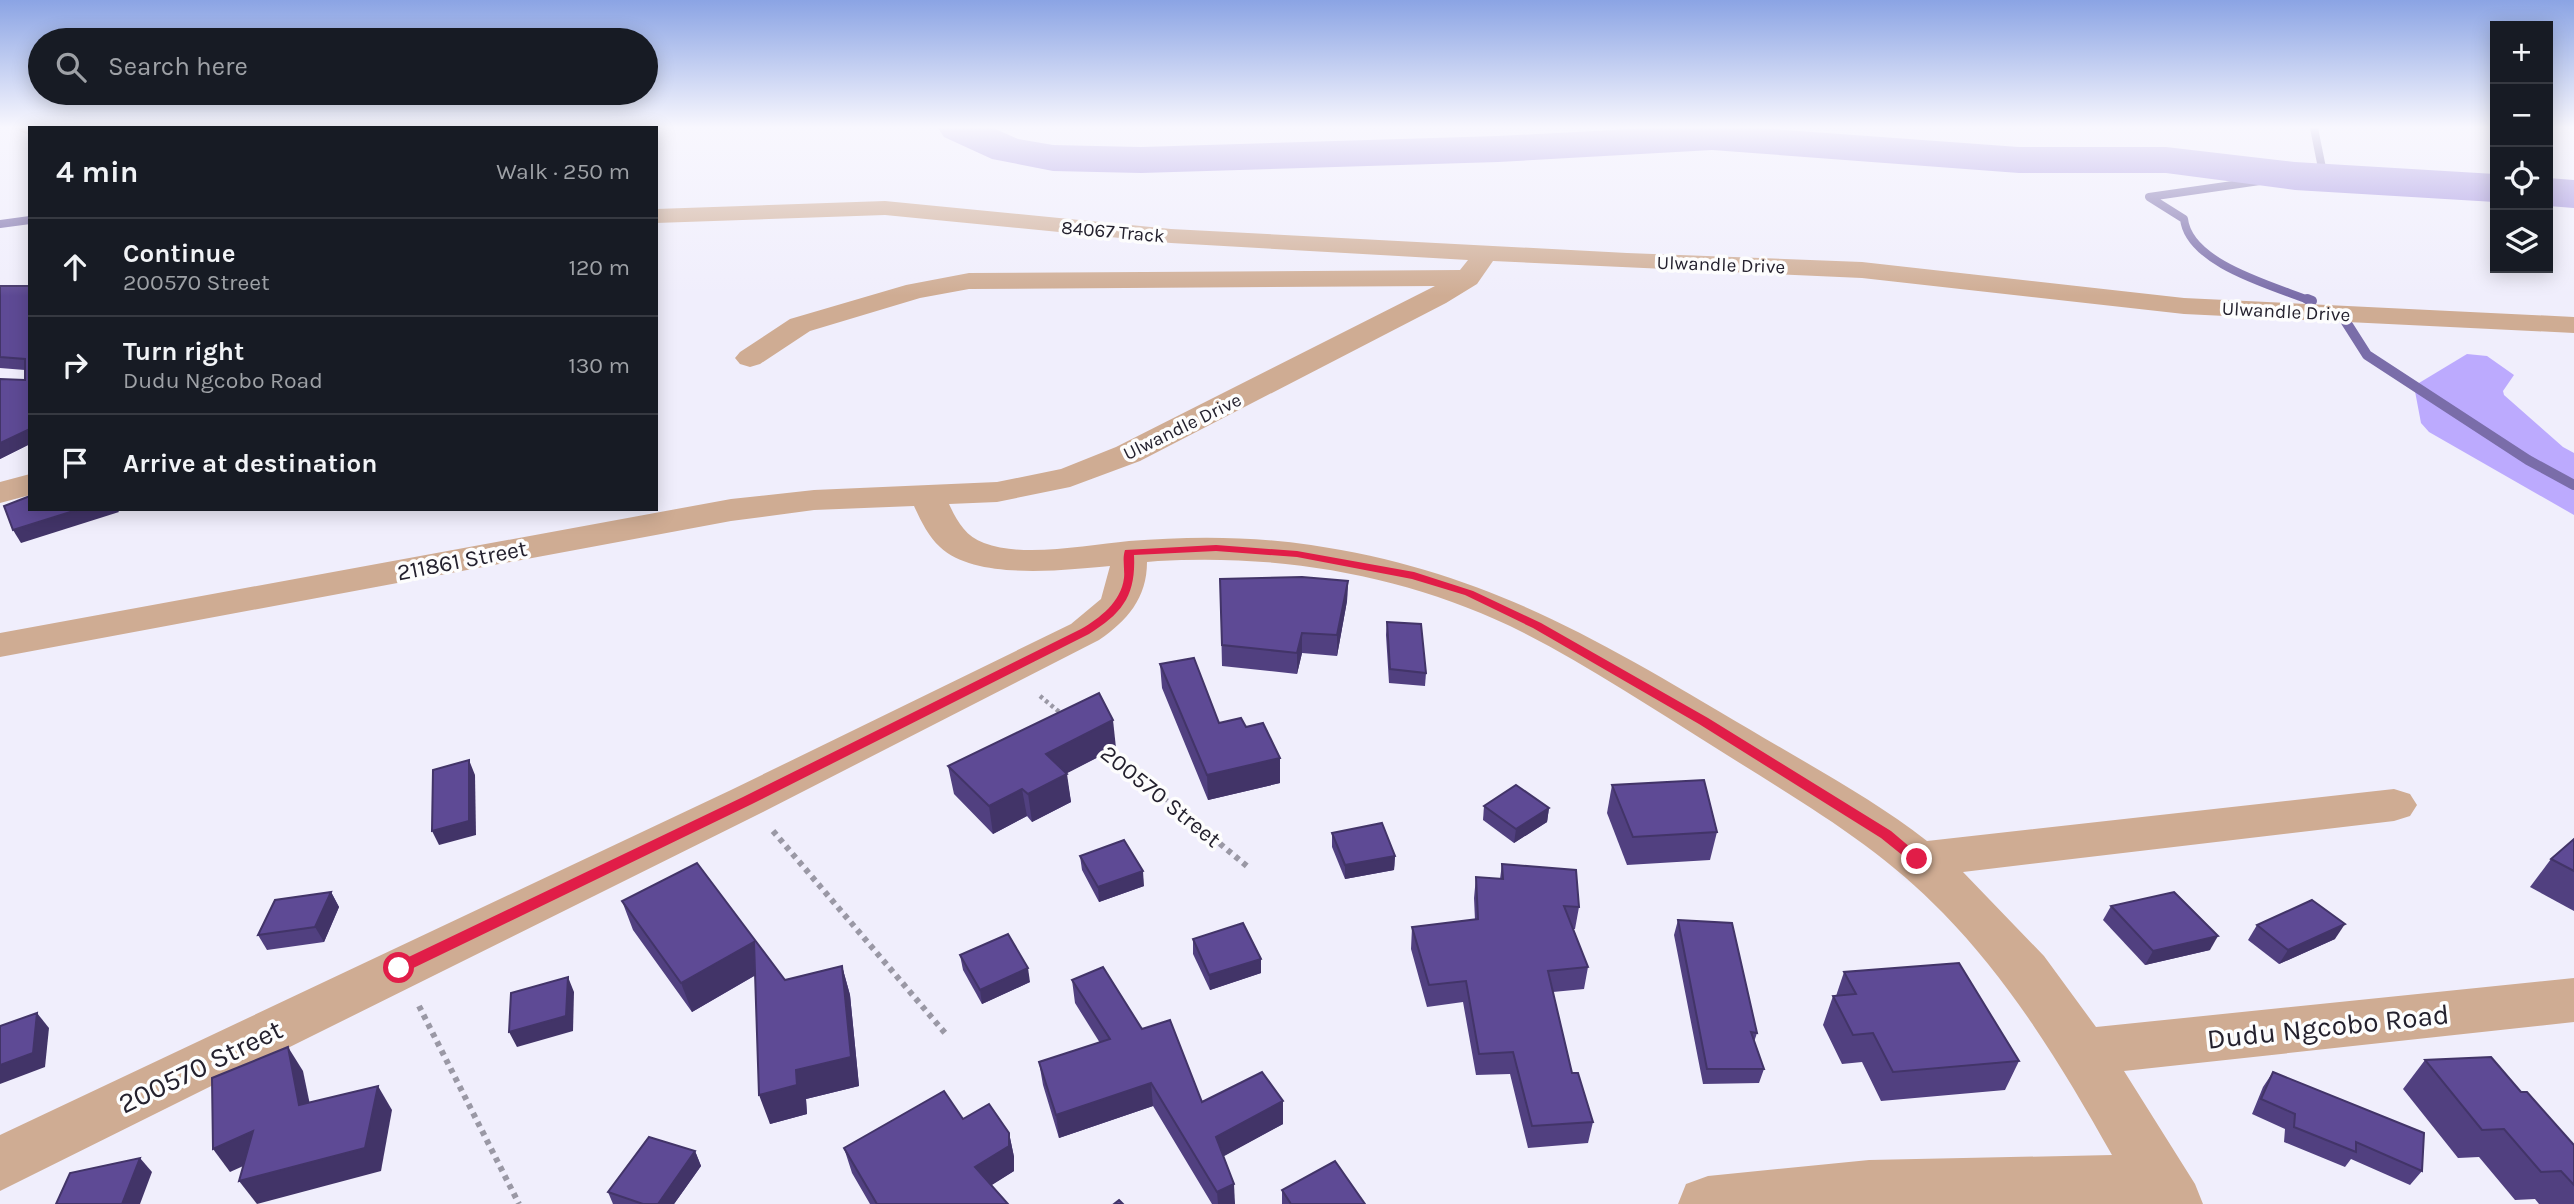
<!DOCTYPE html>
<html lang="en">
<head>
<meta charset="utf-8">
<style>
  :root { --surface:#171b24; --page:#20242c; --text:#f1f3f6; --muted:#9ea1a6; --line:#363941 }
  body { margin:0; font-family:Karla,sans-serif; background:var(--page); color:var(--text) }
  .controls { position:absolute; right:21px; top:21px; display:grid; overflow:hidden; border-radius:0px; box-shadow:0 4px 18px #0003 }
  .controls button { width:63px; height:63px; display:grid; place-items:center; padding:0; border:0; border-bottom:2px solid var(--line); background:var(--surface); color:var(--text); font:35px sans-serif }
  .stop { position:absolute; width:21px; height:21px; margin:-16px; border:5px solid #e11d48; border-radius:50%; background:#fff }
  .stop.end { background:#e11d48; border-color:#fff; box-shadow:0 2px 7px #0008 }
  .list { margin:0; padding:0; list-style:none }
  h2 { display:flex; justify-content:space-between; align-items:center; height:91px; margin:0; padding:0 28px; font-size:30px }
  h2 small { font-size:23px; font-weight:400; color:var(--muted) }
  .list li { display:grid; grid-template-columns:46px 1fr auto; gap:21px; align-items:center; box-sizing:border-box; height:98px; padding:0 28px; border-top:2px solid var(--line) }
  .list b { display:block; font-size:26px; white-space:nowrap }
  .list p { margin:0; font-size:23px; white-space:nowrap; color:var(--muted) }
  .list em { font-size:23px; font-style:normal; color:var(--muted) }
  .icon { flex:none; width:38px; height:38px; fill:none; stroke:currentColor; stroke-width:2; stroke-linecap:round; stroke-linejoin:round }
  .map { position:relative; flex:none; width:2574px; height:1204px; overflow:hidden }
  .search { position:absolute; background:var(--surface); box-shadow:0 4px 18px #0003; left:28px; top:28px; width:630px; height:77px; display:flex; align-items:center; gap:18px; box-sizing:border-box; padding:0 24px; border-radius:38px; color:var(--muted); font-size:26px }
  .panel { position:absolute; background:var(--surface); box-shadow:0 4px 18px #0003; left:28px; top:126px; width:630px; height:385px; border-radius:0px }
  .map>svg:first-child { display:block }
  .forest { fill:#bcaafe }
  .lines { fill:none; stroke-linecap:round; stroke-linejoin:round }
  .stream-far1 { stroke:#7a6da9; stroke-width:8 }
  .stream { stroke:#7a6da9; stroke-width:10 }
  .river { fill:#9f8dde; fill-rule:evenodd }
  .path-far1 { stroke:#9a98a5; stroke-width:4.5; stroke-dasharray:3.5 3.5; stroke-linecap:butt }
  .path { stroke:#9a98a5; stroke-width:6; stroke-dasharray:5 5; stroke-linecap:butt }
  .minor { fill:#cfac93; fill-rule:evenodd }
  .wall { fill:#514080 }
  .shaded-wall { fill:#423468 }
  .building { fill:#5e4a95; stroke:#423468; stroke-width:2 }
  .route { fill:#e11d48 }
  .labels { text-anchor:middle; stroke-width:7; stroke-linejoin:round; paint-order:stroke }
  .far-street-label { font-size:19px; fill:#24212e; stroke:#fdfdfd }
  .street-label { font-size:23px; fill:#24212e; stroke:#fdfdfd }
  .near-street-label { font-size:28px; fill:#24212e; stroke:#fdfdfd }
</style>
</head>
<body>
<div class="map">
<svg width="2574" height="1204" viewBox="0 0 2574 1204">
  <rect width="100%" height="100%" fill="#f0eefc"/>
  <polygon class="forest" points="2467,354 2487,356 2514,375 2503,391 2504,395 2563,447 2574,453 2574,515 2429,432 2421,423 2414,386"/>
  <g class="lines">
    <g class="stream-far1">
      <polyline points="2314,128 2324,178"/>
      <path d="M2295 176 2149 197 2184 219C2189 264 2274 286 2311 301"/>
      <polyline points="0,224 30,220"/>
    </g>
    <g class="stream">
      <polyline points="2307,299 2312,301"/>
      <polyline points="2346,322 2367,355 2528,460 2574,485"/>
    </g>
    <g class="river">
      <polygon points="938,128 993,128 1018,139 1053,145 1141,147 1498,136 1651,128 1758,128 2019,147 2166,147 2295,162 2495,174 2495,202 2295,190 2166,173 2019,173 1712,150 1498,162 1141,173 1053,171 992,159 944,137"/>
      <polygon points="2548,178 2574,180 2574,208 2548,206"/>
    </g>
    <g class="path-far1">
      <polyline points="1040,696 1063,715"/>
      <polyline points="1105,750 1191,820"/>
    </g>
    <g class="path">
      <polyline points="1189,818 1248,867"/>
      <polyline points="773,831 945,1033"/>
      <polyline points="419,1006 519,1204"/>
    </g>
    <g class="minor">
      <polygon points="18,128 40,128 30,128 30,135 21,132"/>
      <path d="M885 201 1171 229 1627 253 1862 262 2184 298 2574 317V333L2184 314 1862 278 1493 261 1477 284 1446 303 1140 461 1070 487 997 502 949 504C957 521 965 536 984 543 1023 558 1087 545 1129 541 1189 536 1251 536 1311 545 1487 571 1600 641 1749 729 1809 765 1872 798 1927 841L2394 789 2410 794 2417 805 2410 816 2394 821 1963 872 2044 956 2096 1027 2574 978V1022L2124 1071 2195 1184 2203 1204H1678L1686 1184 1708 1176 1869 1160 2112 1155C2063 1068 2013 985 1943 913 1878 845 1798 800 1719 750 1650 707 1583 662 1510 626 1400 574 1279 554 1158 561L1147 562C1147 598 1127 621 1099 640L763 812 0 1191V1135L731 790 1071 624 1101 599 1110 566C1065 570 976 581 940 547 928 536 921 521 914 506L814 510 731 521 0 657V633L731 499 814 490 997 482 1061 469 1116 447 1435 286 969 289 920 298 810 331 760 364 750 367 740 364 735 358 740 352 790 319 906 285 969 273 1460 270 1468 260 1171 243 885 215 656 223V209Z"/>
      <polygon points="30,474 30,495 0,503 0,482"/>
    </g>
  </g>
  <g class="wall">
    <polygon points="0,286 30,286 30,444 0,459 0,379 25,380 25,370 0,368"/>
    <polygon points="1220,579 1348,581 1347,601 1337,656 1302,653 1297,674 1222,666"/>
    <polygon points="1387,622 1426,673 1425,686 1389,683 1386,635"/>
    <polygon points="1160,664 1219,723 1246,727 1280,758 1280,783 1208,800 1162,688"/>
    <polygon points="1116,748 1066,773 1071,802 1032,822 1027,816 993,834 954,794 948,766"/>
    <polygon points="1612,785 1717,832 1710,860 1627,865 1607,813"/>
    <polygon points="1484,806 1549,808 1547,822 1514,843 1483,820"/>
    <polygon points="1332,833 1395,856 1394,870 1345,879 1332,847"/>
    <polygon points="2574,839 2574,911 2530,887 2551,859"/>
    <polygon points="1080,856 1144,886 1099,902 1082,870"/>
    <polygon points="1502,864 1579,907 1575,929 1573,929 1588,967 1584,989 1553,992 1572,1073 1593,1122 1588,1143 1528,1148 1510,1074 1476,1075 1463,1002 1427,1007 1411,949 1412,927 1475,920 1474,898 1476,877 1500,879"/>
    <polygon points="331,892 339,907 324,942 267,950 258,935"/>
    <polygon points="622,901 785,980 842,966 850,995 859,1086 806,1099 807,1114 770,1124 756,975 692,1012 633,930"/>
    <polygon points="2111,906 2210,950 2145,965 2103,920"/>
    <polygon points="1678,920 1757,1033 1754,1042 1764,1069 1759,1083 1703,1084 1674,935"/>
    <polygon points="2257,925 2335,939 2279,964 2248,940"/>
    <polygon points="1193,939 1261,973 1210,990 1193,954"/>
    <polygon points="960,955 1030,982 982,1004 963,970"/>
    <polygon points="1844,972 2019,1061 2005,1090 1881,1101 1862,1062 1842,1064 1823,1025 1833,996 1836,996"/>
    <polygon points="1072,980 1142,1029 1202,1102 1283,1101 1283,1124 1223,1156 1235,1204 1212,1204 1153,1106 1059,1138 1043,1085 1039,1062 1100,1043 1075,1003"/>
    <polygon points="2425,1060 2521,1092 2574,1145 2574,1204 2539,1204 2535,1199 2515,1200 2479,1157 2458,1158 2403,1089"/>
    <polygon points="2273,1072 2422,1171 2410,1185 2351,1159 2345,1167 2284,1142 2285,1129 2252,1114 2263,1087"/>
    <polygon points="963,1119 1009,1133 1014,1157 1014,1171 991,1185 1008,1204 870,1204 852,1173 844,1148"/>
    <polygon points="695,1151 701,1166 674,1204 613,1204 608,1192"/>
    <polygon points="1282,1190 1365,1204 1282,1204"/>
  </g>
  <g class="shaded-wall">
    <polygon points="30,429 30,444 0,459 0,443"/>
    <polygon points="80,509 117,509 119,512 21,543 13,530"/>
    <polygon points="1348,581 1347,601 1337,656 1337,635"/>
    <polygon points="1302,633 1302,653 1297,674 1297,653"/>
    <polygon points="1113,720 1116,748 1050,782 1046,754"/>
    <polygon points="1280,758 1280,783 1208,800 1207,775"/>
    <polygon points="469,760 475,775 476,835 439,845 432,831"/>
    <polygon points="1067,774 1071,802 1032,822 1028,794"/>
    <polygon points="1022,789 1027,816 993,834 989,806"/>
    <polygon points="1549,808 1547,822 1514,843 1516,829"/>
    <polygon points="1395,856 1394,870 1345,879 1345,865"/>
    <polygon points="1143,871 1144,886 1099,902 1098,887"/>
    <polygon points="331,892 339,907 324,942 315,927"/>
    <polygon points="2345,924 2335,939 2279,964 2288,950"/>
    <polygon points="2218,936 2210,950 2145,965 2153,951"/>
    <polygon points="754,942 764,970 692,1012 681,983"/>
    <polygon points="1261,959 1261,973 1210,990 1209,975"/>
    <polygon points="842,966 850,995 859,1086 806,1099 807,1114 770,1124 759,1095"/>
    <polygon points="1028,968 1030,982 982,1004 980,990"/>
    <polygon points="568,977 574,992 573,1031 517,1047 509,1032"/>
    <polygon points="37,1013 49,1028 45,1067 0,1084 0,1065"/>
    <polygon points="288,1047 303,1071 315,1129 299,1105"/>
    <polygon points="1151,1083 1153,1106 1059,1138 1056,1115"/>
    <polygon points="378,1086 392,1110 381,1171 257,1204 239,1181"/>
    <polygon points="1283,1101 1283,1124 1217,1160 1216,1137"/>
    <polygon points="253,1131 270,1154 230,1172 213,1149"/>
    <polygon points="1009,1133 1014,1157 1014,1171 981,1192 975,1167"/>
    <polygon points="695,1151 701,1166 674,1204 658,1204"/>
    <polygon points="140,1158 152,1172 140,1204 122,1204"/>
    <polygon points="1234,1184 1235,1204 1218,1204 1217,1192"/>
  </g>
  <g class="building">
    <polygon points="0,286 30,286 30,429 0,443 0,379 25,380 25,359 0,357"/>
    <polygon points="30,496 30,509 80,509 13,530 4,506"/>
    <polygon points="1302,577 1348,581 1337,635 1302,633 1297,653 1222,645 1220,579"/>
    <polygon points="1387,622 1421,624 1426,673 1390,669"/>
    <polygon points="1194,658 1219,723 1241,718 1246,727 1263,723 1280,758 1207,775 1160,664"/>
    <polygon points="1099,693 1113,720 1046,754 1067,774 1028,794 1022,789 989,806 948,766"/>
    <polygon points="469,760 469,821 432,831 433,770"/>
    <polygon points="1704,780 1717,832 1633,837 1612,785"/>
    <polygon points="1516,785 1549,808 1516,829 1484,806"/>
    <polygon points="1382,823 1395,856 1345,865 1332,833"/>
    <polygon points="2574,839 2574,871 2551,859"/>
    <polygon points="1124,840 1143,871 1098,887 1080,856"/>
    <polygon points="697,863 785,980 842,966 851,1057 796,1070 797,1085 759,1095 754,942 681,983 622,901"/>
    <polygon points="1502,864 1576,870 1579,907 1564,906 1588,967 1548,971 1572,1073 1578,1073 1593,1122 1532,1126 1513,1052 1479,1054 1466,981 1429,985 1412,927 1478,919 1476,877 1503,879"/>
    <polygon points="331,892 315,927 258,935 275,900"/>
    <polygon points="2174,892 2218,936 2153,951 2111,906"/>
    <polygon points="2312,900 2345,924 2288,950 2257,925"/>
    <polygon points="1678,920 1732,923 1757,1033 1751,1032 1764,1069 1707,1069"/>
    <polygon points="1243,923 1261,959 1209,975 1193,939"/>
    <polygon points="1008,934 1028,968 980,990 960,955"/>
    <polygon points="1959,963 2019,1061 1893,1072 1873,1033 1853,1035 1833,996 1856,994 1844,972"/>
    <polygon points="1103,967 1142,1029 1170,1020 1202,1102 1262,1072 1283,1101 1216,1137 1234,1184 1217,1192 1151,1083 1056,1115 1039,1062 1110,1039 1072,980"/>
    <polygon points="568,977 566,1016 509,1032 511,993"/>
    <polygon points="37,1013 33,1053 0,1065 0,1026"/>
    <polygon points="288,1047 299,1105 378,1086 365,1148 239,1181 253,1131 213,1149 212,1078"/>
    <polygon points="2491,1057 2521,1092 2527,1092 2574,1145 2574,1185 2561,1171 2541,1172 2504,1129 2482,1130 2425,1060"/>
    <polygon points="2273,1072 2424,1133 2422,1171 2356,1142 2356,1152 2294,1127 2295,1114 2261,1099"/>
    <polygon points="944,1091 963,1119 989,1104 1009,1133 1009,1146 975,1167 1008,1204 877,1204 844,1148"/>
    <polygon points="649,1137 695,1151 658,1204 643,1204 608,1192"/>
    <polygon points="140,1158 122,1204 56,1204 70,1173"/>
    <polygon points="1335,1161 1365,1204 1291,1204 1282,1190"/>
    <polygon points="1119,1200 1123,1204 1114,1204"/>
  </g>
  <linearGradient id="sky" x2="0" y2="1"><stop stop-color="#8ba4e4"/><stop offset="0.43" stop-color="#f8f7fe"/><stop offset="1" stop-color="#f8f7fe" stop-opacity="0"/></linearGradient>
  <rect width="2574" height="296" fill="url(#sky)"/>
  <path class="route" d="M1216 545 1297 551 1414 572 1473 591 1541 623 1708 718 1891 831 1924 859 1917 865 1912 863 1881 838 1699 724 1533 628 1465 595 1412 579 1297 557 1216 551 1134 555C1136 595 1123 613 1089 634L752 804 405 972H394L392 968 394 964 743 797 1081 629C1100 618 1121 602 1124 578 1125 569 1122 559 1125 550Z"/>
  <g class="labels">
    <g class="far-street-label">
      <text transform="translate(1113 231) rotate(5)" y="7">84067 Track</text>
      <text transform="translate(1721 264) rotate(2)" y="7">Ulwandle Drive</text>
      <text transform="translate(2286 311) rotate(3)" y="7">Ulwandle Drive</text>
      <text transform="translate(1182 426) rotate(-26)" y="7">Ulwandle Drive</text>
    </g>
    <g class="street-label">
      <text transform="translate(462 560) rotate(-11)" y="8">211861 Street</text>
      <text transform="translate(1161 796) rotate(39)" y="8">200570 Street</text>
    </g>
    <g class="near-street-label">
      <text transform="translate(2328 1026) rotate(-6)" y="10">Dudu Ngcobo Road</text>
      <text transform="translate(200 1066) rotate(-26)" y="10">200570 Street</text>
    </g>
  </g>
</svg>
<div class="controls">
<button>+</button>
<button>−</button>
<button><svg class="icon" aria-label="locate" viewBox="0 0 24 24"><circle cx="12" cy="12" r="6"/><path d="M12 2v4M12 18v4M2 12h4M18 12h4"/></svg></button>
<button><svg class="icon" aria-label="layers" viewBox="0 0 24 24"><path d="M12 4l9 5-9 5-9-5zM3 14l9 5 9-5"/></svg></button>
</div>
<div class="stop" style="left:399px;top:968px"></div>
<div class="stop end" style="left:1917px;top:859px"></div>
<div class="search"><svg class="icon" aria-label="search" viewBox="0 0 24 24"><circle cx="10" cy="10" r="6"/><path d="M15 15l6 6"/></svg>Search here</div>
<section class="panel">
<h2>4 min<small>Walk · 250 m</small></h2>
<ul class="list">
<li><svg class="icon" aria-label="ahead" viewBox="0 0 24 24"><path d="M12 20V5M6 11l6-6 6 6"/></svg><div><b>Continue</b><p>200570 Street</p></div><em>120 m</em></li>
<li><svg class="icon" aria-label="right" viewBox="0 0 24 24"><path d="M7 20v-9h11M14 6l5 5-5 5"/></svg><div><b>Turn right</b><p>Dudu Ngcobo Road</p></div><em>130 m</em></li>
<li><svg class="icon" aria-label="arrive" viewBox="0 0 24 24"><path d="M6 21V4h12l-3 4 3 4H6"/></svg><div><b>Arrive at destination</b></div></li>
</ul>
</section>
</div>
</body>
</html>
